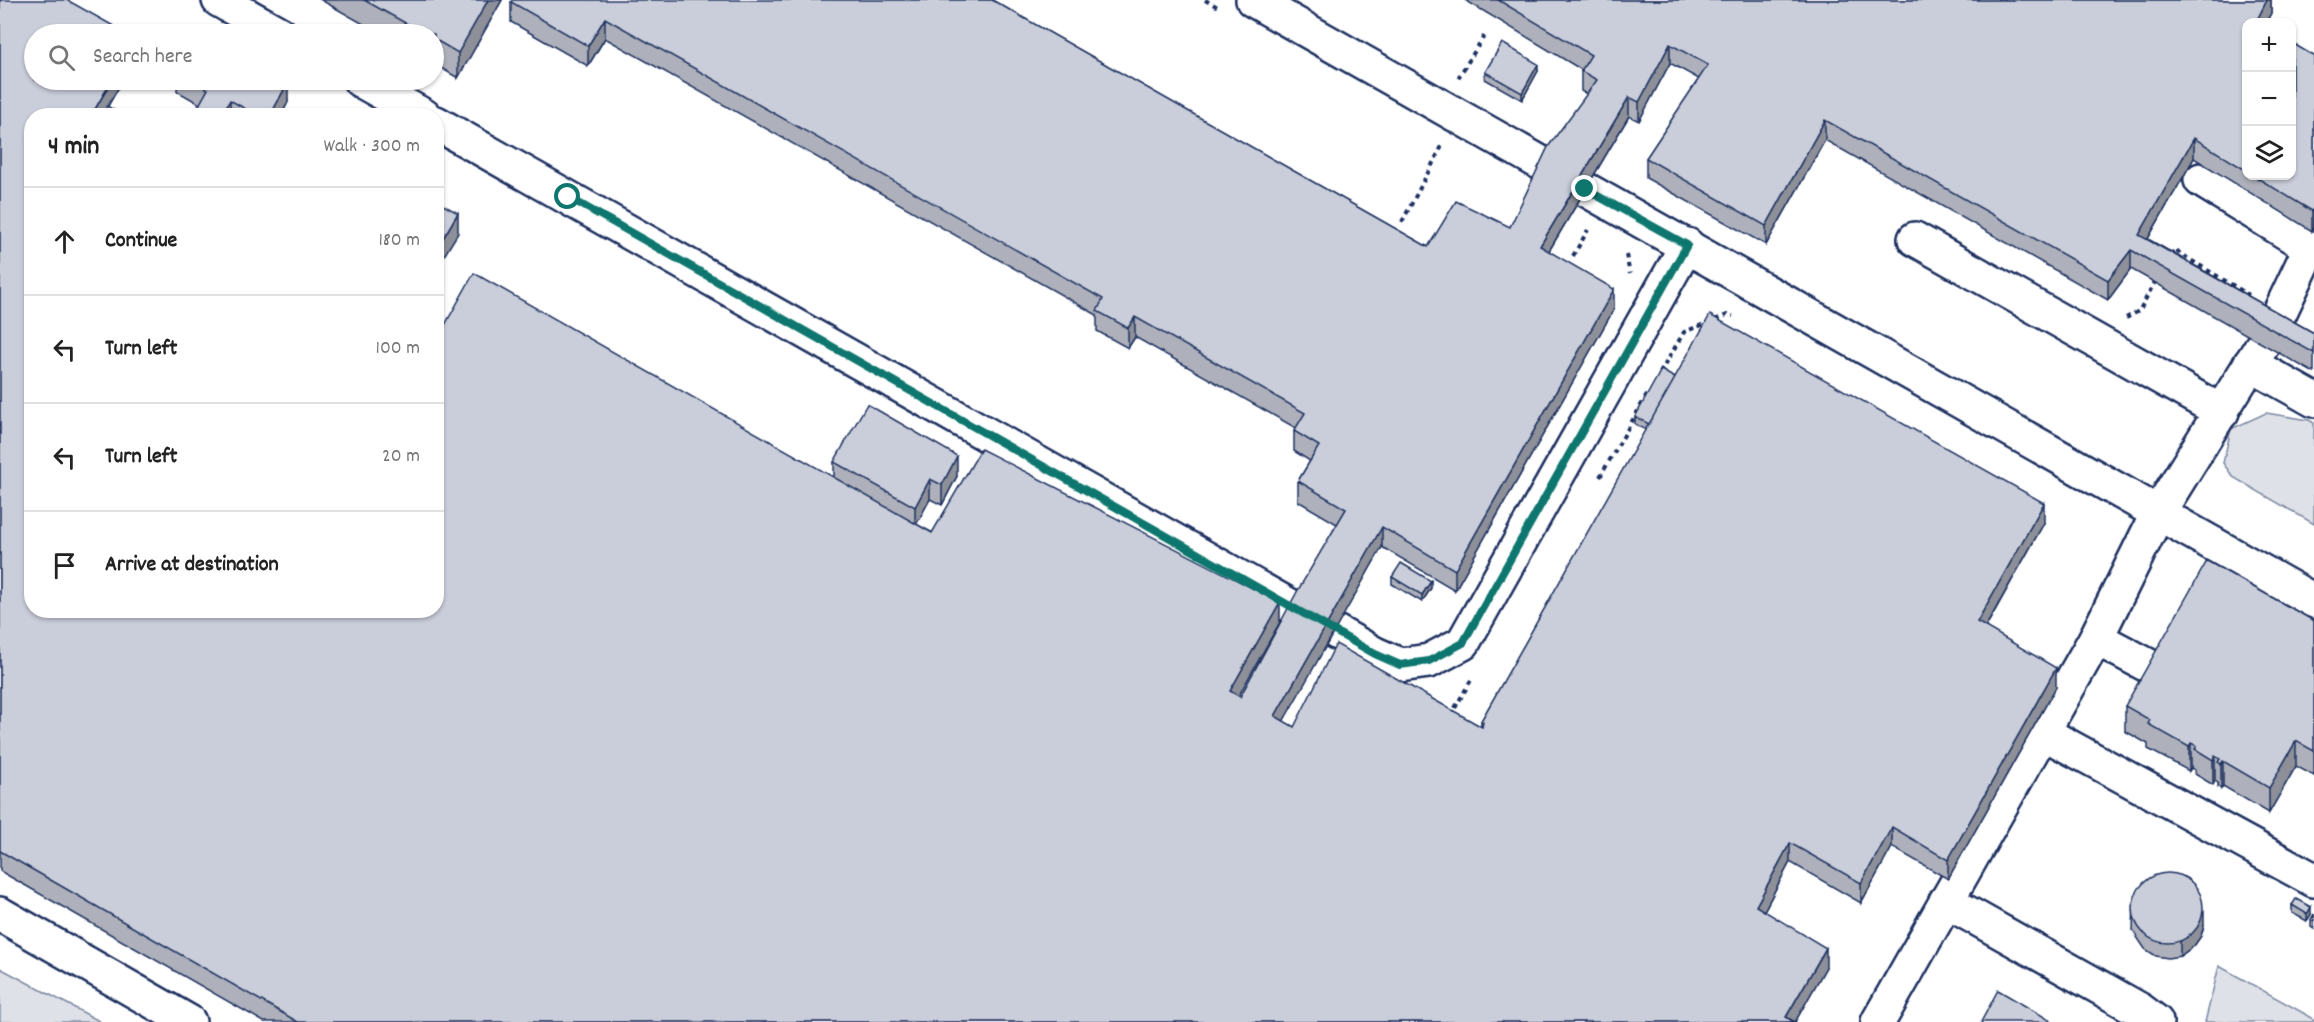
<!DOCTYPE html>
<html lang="en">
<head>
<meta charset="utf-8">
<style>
  :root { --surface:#fff; --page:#f2f2f2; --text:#222; --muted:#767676; --line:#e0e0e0 }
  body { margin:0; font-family:Dekko,sans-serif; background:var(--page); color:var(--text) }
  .controls { position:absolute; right:18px; top:18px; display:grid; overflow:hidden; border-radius:12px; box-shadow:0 2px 4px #0004 }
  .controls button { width:54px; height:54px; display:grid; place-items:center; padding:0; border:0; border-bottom:2px solid var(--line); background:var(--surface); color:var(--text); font:30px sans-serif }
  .stop { position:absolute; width:18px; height:18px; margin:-14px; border:4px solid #0f766e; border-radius:50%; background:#fff }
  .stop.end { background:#0f766e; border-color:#fff; box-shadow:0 2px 6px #0008 }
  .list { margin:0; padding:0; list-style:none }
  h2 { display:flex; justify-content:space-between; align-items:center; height:78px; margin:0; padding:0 24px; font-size:26px }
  h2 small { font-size:20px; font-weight:400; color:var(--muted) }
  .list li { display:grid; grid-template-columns:39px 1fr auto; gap:18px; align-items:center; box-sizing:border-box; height:108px; padding:0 24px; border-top:2px solid var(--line) }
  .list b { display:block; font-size:22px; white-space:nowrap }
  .list em { font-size:20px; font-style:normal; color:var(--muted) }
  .icon { flex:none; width:33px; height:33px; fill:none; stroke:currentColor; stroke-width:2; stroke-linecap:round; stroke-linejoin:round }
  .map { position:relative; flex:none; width:2314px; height:1022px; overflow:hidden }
  .search { position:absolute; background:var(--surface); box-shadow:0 2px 4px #0004; left:24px; top:24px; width:420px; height:66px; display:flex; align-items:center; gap:15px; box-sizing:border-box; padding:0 21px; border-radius:33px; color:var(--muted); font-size:22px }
  .panel { position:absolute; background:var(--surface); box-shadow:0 2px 4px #0004; left:24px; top:108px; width:420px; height:510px; border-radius:24px }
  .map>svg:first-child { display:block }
  .green { fill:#dee1e7; stroke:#7c88a2; stroke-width:1.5 }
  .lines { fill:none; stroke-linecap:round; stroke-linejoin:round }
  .minor-casing { stroke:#1b2f5e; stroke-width:38 }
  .path { stroke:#1b2f5e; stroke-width:4; stroke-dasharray:4.5 4.5; stroke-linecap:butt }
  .minor { stroke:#fff; stroke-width:33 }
  .wall { fill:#aeb1bb; stroke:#1b2f5e; stroke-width:1.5 }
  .shaded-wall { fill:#8d9099; stroke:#1b2f5e; stroke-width:1.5 }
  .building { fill:#caceda; stroke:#1b2f5e; stroke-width:1.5 }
  .route { stroke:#0f766e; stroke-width:8 }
</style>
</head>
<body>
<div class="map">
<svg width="2314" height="1022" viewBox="0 0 2314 1022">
  <rect width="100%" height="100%" fill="#fff"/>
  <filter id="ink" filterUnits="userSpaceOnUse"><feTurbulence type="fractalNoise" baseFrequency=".0167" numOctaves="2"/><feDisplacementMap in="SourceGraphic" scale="12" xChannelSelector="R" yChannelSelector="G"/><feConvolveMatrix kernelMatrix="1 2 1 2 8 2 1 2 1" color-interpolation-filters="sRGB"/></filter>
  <g filter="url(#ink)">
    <g class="green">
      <polygon points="2266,413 2309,420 2314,423 2314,524 2233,477 2223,463 2231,429"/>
      <polygon points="2219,966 2314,1019 2314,1022 2205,1022"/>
      <polygon points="0,968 101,1022 0,1022"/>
    </g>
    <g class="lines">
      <g class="minor-casing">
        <g id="minor">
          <polyline points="219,0 280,34"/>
          <polyline points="1253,0 1548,167"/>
          <polyline points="360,80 424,116"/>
          <polyline points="436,123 1375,654 1400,665 1429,661 1463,643 1687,245"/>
          <polyline points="2201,180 2310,247"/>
          <polyline points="1585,189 2314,601"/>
          <polyline points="1915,239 2222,412"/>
          <polyline points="2272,329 2314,240"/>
          <polyline points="2250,364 2314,400"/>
          <polyline points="2096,638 2149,666"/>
          <polyline points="2042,732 2314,880"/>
          <polyline points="1946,901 2140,1010 2156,1022"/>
          <polyline points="0,914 189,1022"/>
          <polyline points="1878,1022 2096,638 2158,513 2263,344"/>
        </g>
      </g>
      <g class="path">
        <polyline points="1205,0 1218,7"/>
        <polyline points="313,24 331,34"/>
        <polyline points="1458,78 1486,33"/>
        <polyline points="1402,222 1442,146"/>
        <polyline points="1626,255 1630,274"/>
        <polyline points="2170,255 2174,250 2249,295"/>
        <polyline points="1573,256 1588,230"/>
        <polyline points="2126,318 2139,311 2156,280"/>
        <polyline points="1660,373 1684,332 1727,315 1733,316"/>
        <polyline points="1600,477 1647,395"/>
        <polyline points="1455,708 1471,680"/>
      </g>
      <use href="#minor" class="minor"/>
    </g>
    <g class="wall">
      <polygon points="0,0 34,80 123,80 108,106 32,610 834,477 834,462 957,476 942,505 930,499 916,524 1240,697 1337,524 1298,501 1298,481 1310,461 1294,451 1294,431 1296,428 1135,337 1128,348 1097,331 1097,315 605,38 588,66 511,22 511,2 992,0 1428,247 1510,227 1587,94 1581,91 1581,71 1582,70 1465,0 2271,0 2271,13 2266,22 2247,22 2247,176 2292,176 2314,56 2314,228 2312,231 2194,158 2148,239 2314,333 2314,373 2131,269 2108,300 1825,140 1766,245 1646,178 1646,158 1699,79 1670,63 1639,121 1629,116 1549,251 1614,309 1455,590 1382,547 1283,721 1294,727 1481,727 1481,721 1646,430 1635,424 1635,417 1675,378 2044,523 1986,627 2056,687 1948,879 1892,847 1861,903 1790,862 1764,911 1826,967 1795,1022 264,1022 0,871"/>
      <polygon points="321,0 502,0 458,78 434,64 434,34 381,34"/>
      <polygon points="1538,71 1522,100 1485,79 1485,72"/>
      <polygon points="177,80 284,80 288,102 281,116 193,116 200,104 177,91"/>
      <polygon points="1392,577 1431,588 1422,602 1392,584"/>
      <polygon points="2314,621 2314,776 2296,766 2269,813 2223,786 2221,789 2218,787 2218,783 2215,781 2213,785 2195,774 2195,770 2191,768 2189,771 2148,749 2148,744 2125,731 2125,706"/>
      <polygon points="2134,898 2204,925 2201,936 2194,946 2180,956 2168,958 2156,956 2145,949 2133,931"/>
      <polygon points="2292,905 2311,914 2307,921 2292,913"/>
      <polygon points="2314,914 2314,929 2311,927 2311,920"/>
    </g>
    <g class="shaded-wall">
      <polygon points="488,0 502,0 458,78 458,53"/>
      <polygon points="2267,0 2271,0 2271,13 2266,22 2256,22"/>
      <polygon points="605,18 605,38 588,66 588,46"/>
      <polygon points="1670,44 1670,63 1639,121 1639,102"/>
      <polygon points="1538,64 1538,71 1522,100 1522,93"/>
      <polygon points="112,80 123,80 102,116 91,116"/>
      <polygon points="288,82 288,102 281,116 270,116"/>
      <polygon points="1629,97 1629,116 1540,266 1540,246"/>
      <polygon points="230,100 230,116 221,116"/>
      <polygon points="1825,120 1825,140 1766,245 1766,226"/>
      <polygon points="2194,138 2194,158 2139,254 2139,235"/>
      <polygon points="2314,209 2314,228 2312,231 2312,211"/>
      <polygon points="458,213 458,233 436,269 436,250"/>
      <polygon points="2131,250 2131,269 2108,300 2108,280"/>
      <polygon points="1614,289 1614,309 1455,590 1455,570"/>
      <polygon points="1135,317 1135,337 1128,348 1128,328"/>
      <polygon points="957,456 957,476 942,505 942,485"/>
      <polygon points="930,479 930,499 915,527 915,507"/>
      <polygon points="2044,503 2044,523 1977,642 1977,622"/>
      <polygon points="1382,527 1382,547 1275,736 1275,716"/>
      <polygon points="1431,581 1431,588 1422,602 1422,595"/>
      <polygon points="1280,602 1280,622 1230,711 1230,691"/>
      <polygon points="2056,668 2056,687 1948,879 1948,860"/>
      <polygon points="2296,741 2296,766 2269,813 2269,788"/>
      <polygon points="2191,743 2191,768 2189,771 2189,747"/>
      <polygon points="2215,756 2215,781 2213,785 2213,760"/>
      <polygon points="2223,761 2223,786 2221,789 2221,764"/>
      <polygon points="1892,827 1892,847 1861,903 1861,883"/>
      <polygon points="1790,843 1790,862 1756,926 1756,906"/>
      <polygon points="2311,907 2311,914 2307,921 2307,914"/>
      <polygon points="2204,911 2204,925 2201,936 2194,946 2180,956 2180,942"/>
      <polygon points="1826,948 1826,967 1795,1022 1786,1017"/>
    </g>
    <g class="building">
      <polygon points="0,0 67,0 128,34 34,34 34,80 112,80 91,116 32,116 32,610 436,610 436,341 474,273 932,533 981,449 1280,602 1230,691 1240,697 1298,590 1346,509 1298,481 1319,446 1294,431 1305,413 1135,317 1128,328 1097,311 1103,299 605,18 588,46 511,2 512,0 992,0 1428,247 1456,201 1510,227 1548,147 1597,80 1581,71 1591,55 1498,0 2267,0 2256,22 2258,22 2247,22 2247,171 2194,138 2139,235 2314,333 2314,353 2131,250 2108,280 1825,120 1766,226 1646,158 1708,65 1670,44 1639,102 1629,97 1540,246 1614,289 1455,570 1382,527 1275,716 1294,727 1336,644 1482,727 1483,722 1481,721 1710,315 2044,503 1977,622 2056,668 1948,860 1892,827 1861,883 1790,843 1756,906 1826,948 1786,1017 1794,1022 298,1022 0,851"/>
      <polygon points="364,0 488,0 458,53 434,39 434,34 425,34"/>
      <polygon points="1502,43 1538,64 1522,93 1485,72"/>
      <polygon points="2292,43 2314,56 2314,209 2312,211 2254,176 2292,176"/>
      <polygon points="192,80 284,80 288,82 270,116 258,116 230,100 221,116 193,116 208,89"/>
      <polygon points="107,106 124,116 102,116"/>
      <polygon points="436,201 458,213 436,250"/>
      <polygon points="1661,370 1675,378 1649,424 1635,417"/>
      <polygon points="867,404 957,456 942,485 930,479 915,507 834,462"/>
      <polygon points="2207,561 2314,621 2314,751 2296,741 2269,788 2223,761 2221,764 2218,762 2220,759 2215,756 2213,760 2195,749 2197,746 2191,743 2189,747 2148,724 2150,720 2125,706"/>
      <polygon points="1401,563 1431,581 1422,595 1392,577"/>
      <circle cx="2168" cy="908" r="35"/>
      <polygon points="2296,899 2311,907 2307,914 2292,905"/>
      <polygon points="2314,914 2314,922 2311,920"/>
      <polygon points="1998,990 2053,1022 1981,1022"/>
    </g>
  </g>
  <g class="lines" filter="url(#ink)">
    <polyline class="route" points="568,197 1375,654 1400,665 1429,661 1463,643 1687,245 1585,189"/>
  </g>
</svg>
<div class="controls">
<button>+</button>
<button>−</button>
<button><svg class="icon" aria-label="layers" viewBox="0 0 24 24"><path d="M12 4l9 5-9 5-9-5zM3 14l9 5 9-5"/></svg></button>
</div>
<div class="stop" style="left:568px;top:197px"></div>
<div class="stop end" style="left:1585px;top:189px"></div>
<div class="search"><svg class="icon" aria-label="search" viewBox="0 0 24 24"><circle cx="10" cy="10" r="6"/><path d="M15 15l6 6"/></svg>Search here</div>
<section class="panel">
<h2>4 min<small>Walk · 300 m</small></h2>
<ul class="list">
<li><svg class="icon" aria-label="ahead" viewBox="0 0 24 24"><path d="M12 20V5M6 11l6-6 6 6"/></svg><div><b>Continue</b></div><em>180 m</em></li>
<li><svg class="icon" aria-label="left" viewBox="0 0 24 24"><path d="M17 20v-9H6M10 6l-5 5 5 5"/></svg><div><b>Turn left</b></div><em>100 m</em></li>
<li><svg class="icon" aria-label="left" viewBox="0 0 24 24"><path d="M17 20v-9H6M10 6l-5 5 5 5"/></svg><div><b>Turn left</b></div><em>20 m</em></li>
<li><svg class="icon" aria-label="arrive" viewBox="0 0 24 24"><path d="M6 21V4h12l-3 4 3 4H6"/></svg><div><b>Arrive at destination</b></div></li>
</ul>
</section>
</div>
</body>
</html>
